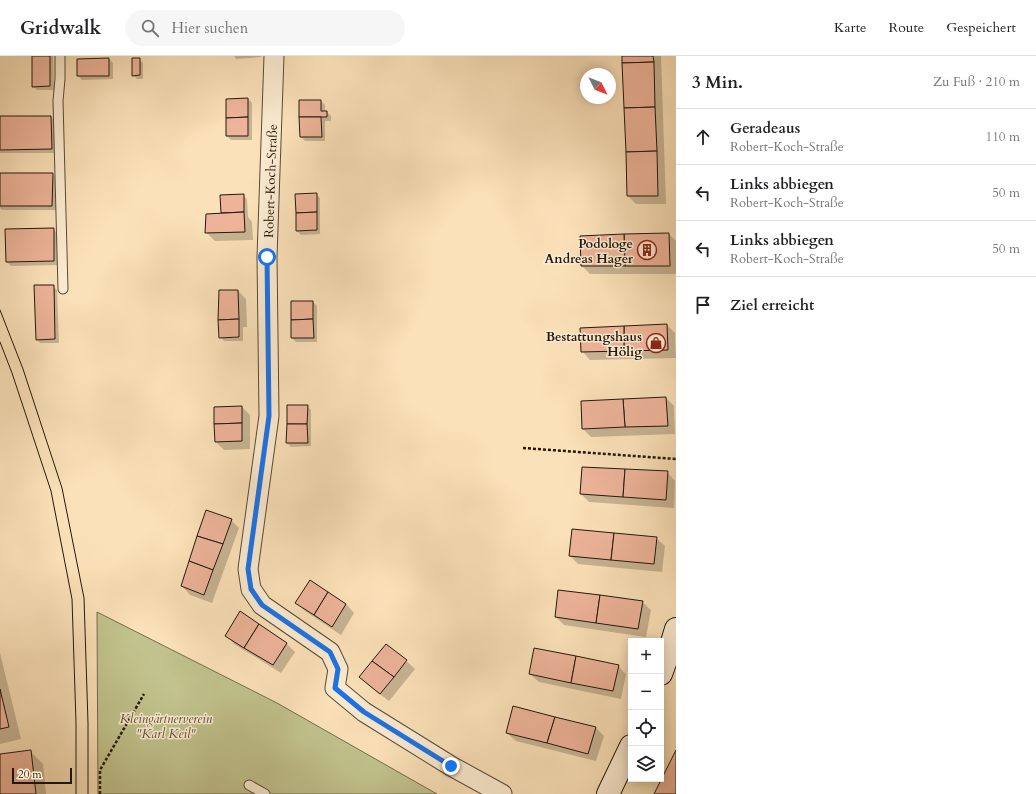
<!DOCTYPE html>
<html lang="de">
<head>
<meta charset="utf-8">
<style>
  :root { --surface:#fff; --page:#f6f6f6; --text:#202124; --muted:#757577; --line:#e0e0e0 }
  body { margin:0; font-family:Cardo,serif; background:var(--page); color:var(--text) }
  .controls { position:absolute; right:12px; bottom:12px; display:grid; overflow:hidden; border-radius:0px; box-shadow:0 2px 10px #0003 }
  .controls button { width:36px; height:36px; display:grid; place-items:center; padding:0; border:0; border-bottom:1px solid var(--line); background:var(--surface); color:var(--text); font:20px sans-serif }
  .compass { position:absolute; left:580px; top:12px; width:36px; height:36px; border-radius:50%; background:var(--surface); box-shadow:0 2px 10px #0003; rotate:132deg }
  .scale { position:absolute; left:12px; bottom:10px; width:60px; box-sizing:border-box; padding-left:4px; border:2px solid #21180b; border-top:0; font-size:11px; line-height:14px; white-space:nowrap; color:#21180b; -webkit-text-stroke:3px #fcecd2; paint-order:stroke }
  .stop { position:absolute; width:12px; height:12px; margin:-9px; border:3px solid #1a73e8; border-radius:50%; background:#fff }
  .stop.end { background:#1a73e8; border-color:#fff; box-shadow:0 1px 4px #0008 }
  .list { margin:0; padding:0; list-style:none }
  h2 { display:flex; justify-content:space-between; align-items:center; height:52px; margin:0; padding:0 16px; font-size:17px }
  h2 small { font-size:13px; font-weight:400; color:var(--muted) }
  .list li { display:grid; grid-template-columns:26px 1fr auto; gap:12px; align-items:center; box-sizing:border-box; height:56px; padding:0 16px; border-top:1px solid var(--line) }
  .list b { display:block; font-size:15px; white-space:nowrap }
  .list p { margin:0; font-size:13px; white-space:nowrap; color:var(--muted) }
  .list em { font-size:13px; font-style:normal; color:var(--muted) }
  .icon { flex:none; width:22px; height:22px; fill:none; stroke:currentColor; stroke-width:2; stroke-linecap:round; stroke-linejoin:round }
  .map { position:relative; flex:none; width:676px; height:738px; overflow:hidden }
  header { display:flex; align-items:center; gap:24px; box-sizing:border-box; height:56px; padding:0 20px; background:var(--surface); border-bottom:1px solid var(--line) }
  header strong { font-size:19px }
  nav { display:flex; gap:22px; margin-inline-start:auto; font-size:14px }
  .search { width:280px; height:36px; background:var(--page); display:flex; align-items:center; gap:10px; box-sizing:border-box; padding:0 14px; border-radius:22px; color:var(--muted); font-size:15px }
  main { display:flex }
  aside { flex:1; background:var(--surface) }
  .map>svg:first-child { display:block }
  .green { fill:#c1c28d; stroke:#716d4c }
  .shadow { fill:#0003 }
  .building { fill:#eeb49a; stroke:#21180b }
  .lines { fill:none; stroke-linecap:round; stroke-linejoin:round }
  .lane-casing { stroke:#584a36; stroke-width:11 }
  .street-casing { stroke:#584a36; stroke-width:21 }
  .secondary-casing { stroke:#21180b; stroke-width:24 }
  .path { stroke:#21180b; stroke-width:2.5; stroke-dasharray:3 2; stroke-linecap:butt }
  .lane { stroke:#fcecd2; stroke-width:9 }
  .street { stroke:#fcecd2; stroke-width:19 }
  .secondary { stroke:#fcecd2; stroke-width:22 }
  .tram { stroke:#21180b; stroke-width:1 }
  .route { stroke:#1a73e8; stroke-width:5 }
  .labels { text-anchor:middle; stroke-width:3; stroke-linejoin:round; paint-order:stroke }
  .street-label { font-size:13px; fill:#21180b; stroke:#fcecd2 }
  .poi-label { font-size:13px; font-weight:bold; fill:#21180b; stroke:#fcecd2; text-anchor:end }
  .park-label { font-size:13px; font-style:italic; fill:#595438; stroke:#fcecd2 }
</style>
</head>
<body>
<header>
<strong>Gridwalk</strong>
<div class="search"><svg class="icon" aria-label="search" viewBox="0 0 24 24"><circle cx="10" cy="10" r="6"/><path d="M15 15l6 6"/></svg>Hier suchen</div>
<nav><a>Karte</a><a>Route</a><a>Gespeichert</a></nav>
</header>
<main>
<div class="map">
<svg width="676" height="738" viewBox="0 0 676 738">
  <rect width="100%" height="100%" fill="#fbe1b9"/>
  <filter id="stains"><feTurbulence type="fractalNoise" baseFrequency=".005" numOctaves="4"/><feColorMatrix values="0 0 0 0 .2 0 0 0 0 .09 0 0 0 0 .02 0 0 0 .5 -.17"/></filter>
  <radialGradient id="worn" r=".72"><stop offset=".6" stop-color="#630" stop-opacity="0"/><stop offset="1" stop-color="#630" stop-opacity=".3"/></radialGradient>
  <polygon class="green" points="97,556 277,647 437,738 98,738"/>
  <g class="shadow">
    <polygon points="33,0 53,0 54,34 37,34 33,30"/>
    <polygon points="234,0 261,0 261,1 236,3"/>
    <polygon points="623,0 661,0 666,148 636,148 628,140"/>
    <polygon points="109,3 113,7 113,23 82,24 78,20"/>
    <polygon points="139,3 143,7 143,23 137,23 133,19"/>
    <polygon points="248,43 252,47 252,84 231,84 227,80 227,44"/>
    <polygon points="321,45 325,49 325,56 327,56 331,60 331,65 325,65 325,85 305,85 301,81"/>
    <polygon points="0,61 51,61 55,65 55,97 0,97"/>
    <polygon points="0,118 52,118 56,122 56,154 2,154 0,152"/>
    <polygon points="316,138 320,142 320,178 301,179 297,175"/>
    <polygon points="243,139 247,143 248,161 252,166 253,184 215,185 206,176 224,158 222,157"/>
    <polygon points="53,173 57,177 58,209 11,210 7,206"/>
    <polygon points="669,178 676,185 676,218 590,218 582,210"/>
    <polygon points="53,230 57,234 59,287 40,287 37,283"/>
    <polygon points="238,235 246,243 247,271 243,271 243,285 224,285 220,281"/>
    <polygon points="313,246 317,250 317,286 296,286 292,282"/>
    <polygon points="667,269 675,277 676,302 590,304 582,295"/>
    <polygon points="666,342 674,350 675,378 591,381 583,373"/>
    <polygon points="307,350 311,354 311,390 291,391 287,387"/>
    <polygon points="242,351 250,359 250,393 224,394 216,386"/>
    <polygon points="667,416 675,425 674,452 589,446 581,438"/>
    <polygon points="231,464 239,472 212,547 190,539 182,530"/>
    <polygon points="656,482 665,490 662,516 578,508 570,500"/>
    <polygon points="310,525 346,548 354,557 341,579 305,555 296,547"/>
    <polygon points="642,546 651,554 646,581 564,569 556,561"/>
    <polygon points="240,557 287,588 295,596 281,617 234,588 226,579"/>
    <polygon points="386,589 406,605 415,613 389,645 369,630 360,621"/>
    <polygon points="0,597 21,683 0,688"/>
    <polygon points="618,610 626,618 621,643 539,626 530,618"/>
    <polygon points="514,651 596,672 604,680 596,705 516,685 507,677"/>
    <polygon points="30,695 43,708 46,738 0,738 0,699"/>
  </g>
  <g class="building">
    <polygon points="32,0 50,0 50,30 32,31"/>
    <polygon points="622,0 653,0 654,6 622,7"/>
    <polygon points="109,2 109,20 77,20 77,3"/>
    <polygon points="132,2 140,2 140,19 132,20"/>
    <polygon points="654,6 655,51 624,52 622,7"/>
    <polygon points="248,42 248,61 226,62 226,43"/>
    <polygon points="299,44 321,44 321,55 327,55 327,61 299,61"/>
    <polygon points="655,51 657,95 626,96 624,52"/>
    <polygon points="0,60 51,60 52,93 0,94"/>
    <polygon points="248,61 248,80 226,80 226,62"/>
    <polygon points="299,61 321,61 322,81 300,81"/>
    <polygon points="657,95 658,140 627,140 626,96"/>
    <polygon points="0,117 53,117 52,150 0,150"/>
    <polygon points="317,137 317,156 296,157 295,138"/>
    <polygon points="244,138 244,156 221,157 220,139"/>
    <polygon points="244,156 245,176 205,177 206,158"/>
    <polygon points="317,156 317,174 296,175 296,157"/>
    <polygon points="54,172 54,205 6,206 5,173"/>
    <polygon points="669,177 670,210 625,210 624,178"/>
    <polygon points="624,178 625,210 581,210 580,180"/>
    <polygon points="34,229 54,229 55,283 36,284"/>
    <polygon points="219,234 238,234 239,263 218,264"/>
    <polygon points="291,245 313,245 313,263 291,264"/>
    <polygon points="239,263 239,281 219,282 218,264"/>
    <polygon points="313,263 314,282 291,282 291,264"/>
    <polygon points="667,268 668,294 624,295 624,270"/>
    <polygon points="624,270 624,295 581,296 580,272"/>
    <polygon points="666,341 668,370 625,371 623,343"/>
    <polygon points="623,343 625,371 582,373 581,345"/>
    <polygon points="287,349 308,349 307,368 287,368"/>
    <polygon points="242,350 242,367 214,368 214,351"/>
    <polygon points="242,367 242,385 215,386 214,368"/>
    <polygon points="287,368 307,368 308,387 286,387"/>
    <polygon points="582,411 625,413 623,441 580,438"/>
    <polygon points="625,413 668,415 666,444 623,441"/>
    <polygon points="206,454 232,463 223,488 197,480"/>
    <polygon points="572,473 614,477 611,504 569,500"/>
    <polygon points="614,477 657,481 654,508 611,504"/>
    <polygon points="197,480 223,488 213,514 189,505"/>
    <polygon points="189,505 213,514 204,539 181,530"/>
    <polygon points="310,524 328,536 314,559 295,547"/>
    <polygon points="558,534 600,539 596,567 555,561"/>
    <polygon points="328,536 346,548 332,571 314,559"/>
    <polygon points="600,539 643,545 638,573 596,567"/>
    <polygon points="240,555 259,568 244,592 225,580"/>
    <polygon points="259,568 287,587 273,609 244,592"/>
    <polygon points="386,588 407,604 394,621 372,605"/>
    <polygon points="534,592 576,600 571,627 529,618"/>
    <polygon points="576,600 619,609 613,635 571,627"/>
    <polygon points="372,605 394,621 380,638 359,621"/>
    <polygon points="0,633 9,671 0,673"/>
    <polygon points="513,650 555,661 547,687 506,677"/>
    <polygon points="555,661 596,671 588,698 547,687"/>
    <polygon points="31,694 36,738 0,738 0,698"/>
    <polygon points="676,694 676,738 654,738"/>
  </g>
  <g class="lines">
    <g class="lane-casing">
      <g id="lane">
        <polyline points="60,0 60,23 58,45 63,233"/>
        <polyline points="249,729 265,738"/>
      </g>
    </g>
    <g class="street-casing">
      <polyline id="street" points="274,0 267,201 269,360 248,513 251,533 262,549 330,596 338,613 335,632 364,656 451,710 502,738"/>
    </g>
    <g class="secondary-casing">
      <g id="secondary">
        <polyline points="661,618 669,596 676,573"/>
        <polyline points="608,738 631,690"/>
      </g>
    </g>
    <g class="path">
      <polyline points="523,392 676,403"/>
      <polyline points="100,738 100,714 144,638"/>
    </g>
    <use href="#lane" class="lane"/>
    <use href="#street" class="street"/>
    <use href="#secondary" class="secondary"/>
    <g class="tram">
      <polyline points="0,254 23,313 62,432 84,542 88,667 88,738"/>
      <polyline points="0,286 12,317 51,435 72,543 76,667 76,738"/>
    </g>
  </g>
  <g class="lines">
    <polyline class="route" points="267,201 269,360 248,513 251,533 262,549 330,596 338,613 335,632 364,656 451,710"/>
  </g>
  <defs>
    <g id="building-ring" transform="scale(1)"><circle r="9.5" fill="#fcecd2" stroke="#8f2418" stroke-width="1.5"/><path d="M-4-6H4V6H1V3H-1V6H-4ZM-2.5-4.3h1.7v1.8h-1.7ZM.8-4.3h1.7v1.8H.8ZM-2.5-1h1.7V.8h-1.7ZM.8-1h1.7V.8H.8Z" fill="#8f2418"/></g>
    <g id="shop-ring" transform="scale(1)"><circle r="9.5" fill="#fcecd2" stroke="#8f2418" stroke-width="1.5"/><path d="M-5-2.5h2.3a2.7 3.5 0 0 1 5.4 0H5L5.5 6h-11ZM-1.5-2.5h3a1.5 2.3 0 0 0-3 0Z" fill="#8f2418"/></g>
  </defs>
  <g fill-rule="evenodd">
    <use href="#building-ring" x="647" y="194"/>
    <use href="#shop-ring" x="656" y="287"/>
  </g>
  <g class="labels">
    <g class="street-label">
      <text transform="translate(270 125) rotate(-88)" y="5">Robert-Koch-Straße</text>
    </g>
    <g class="poi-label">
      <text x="633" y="192">Podologe<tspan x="633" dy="15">Andreas Hager</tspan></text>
      <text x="642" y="285">Bestattungshaus<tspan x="642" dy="15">Hölig</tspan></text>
    </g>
    <g class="park-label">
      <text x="166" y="667">Kleingärtnerverein<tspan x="166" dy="15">"Karl Keil"</tspan></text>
    </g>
  </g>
  <rect width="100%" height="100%" filter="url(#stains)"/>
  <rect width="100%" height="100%" fill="url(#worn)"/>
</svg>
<div class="controls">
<button>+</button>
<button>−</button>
<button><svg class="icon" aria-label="locate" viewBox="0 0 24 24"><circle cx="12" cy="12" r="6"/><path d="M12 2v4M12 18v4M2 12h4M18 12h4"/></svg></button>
<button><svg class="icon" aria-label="layers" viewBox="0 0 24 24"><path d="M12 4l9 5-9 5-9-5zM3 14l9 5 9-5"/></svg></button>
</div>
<svg class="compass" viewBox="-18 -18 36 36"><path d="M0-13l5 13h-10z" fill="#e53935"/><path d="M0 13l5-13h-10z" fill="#757577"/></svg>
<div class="scale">20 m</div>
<div class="stop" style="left:267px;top:201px"></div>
<div class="stop end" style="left:451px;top:710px"></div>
</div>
<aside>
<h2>3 Min.<small>Zu Fuß · 210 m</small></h2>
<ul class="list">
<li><svg class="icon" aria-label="ahead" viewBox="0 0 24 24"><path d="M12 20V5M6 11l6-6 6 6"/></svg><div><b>Geradeaus</b><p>Robert-Koch-Straße</p></div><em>110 m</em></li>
<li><svg class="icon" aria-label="left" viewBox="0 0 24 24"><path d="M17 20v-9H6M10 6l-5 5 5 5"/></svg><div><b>Links abbiegen</b><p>Robert-Koch-Straße</p></div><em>50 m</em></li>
<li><svg class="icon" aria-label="left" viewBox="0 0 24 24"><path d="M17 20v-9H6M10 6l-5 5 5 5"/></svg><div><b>Links abbiegen</b><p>Robert-Koch-Straße</p></div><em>50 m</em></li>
<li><svg class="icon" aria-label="arrive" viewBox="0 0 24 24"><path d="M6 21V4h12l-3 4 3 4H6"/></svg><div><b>Ziel erreicht</b></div></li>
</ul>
</aside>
</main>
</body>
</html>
